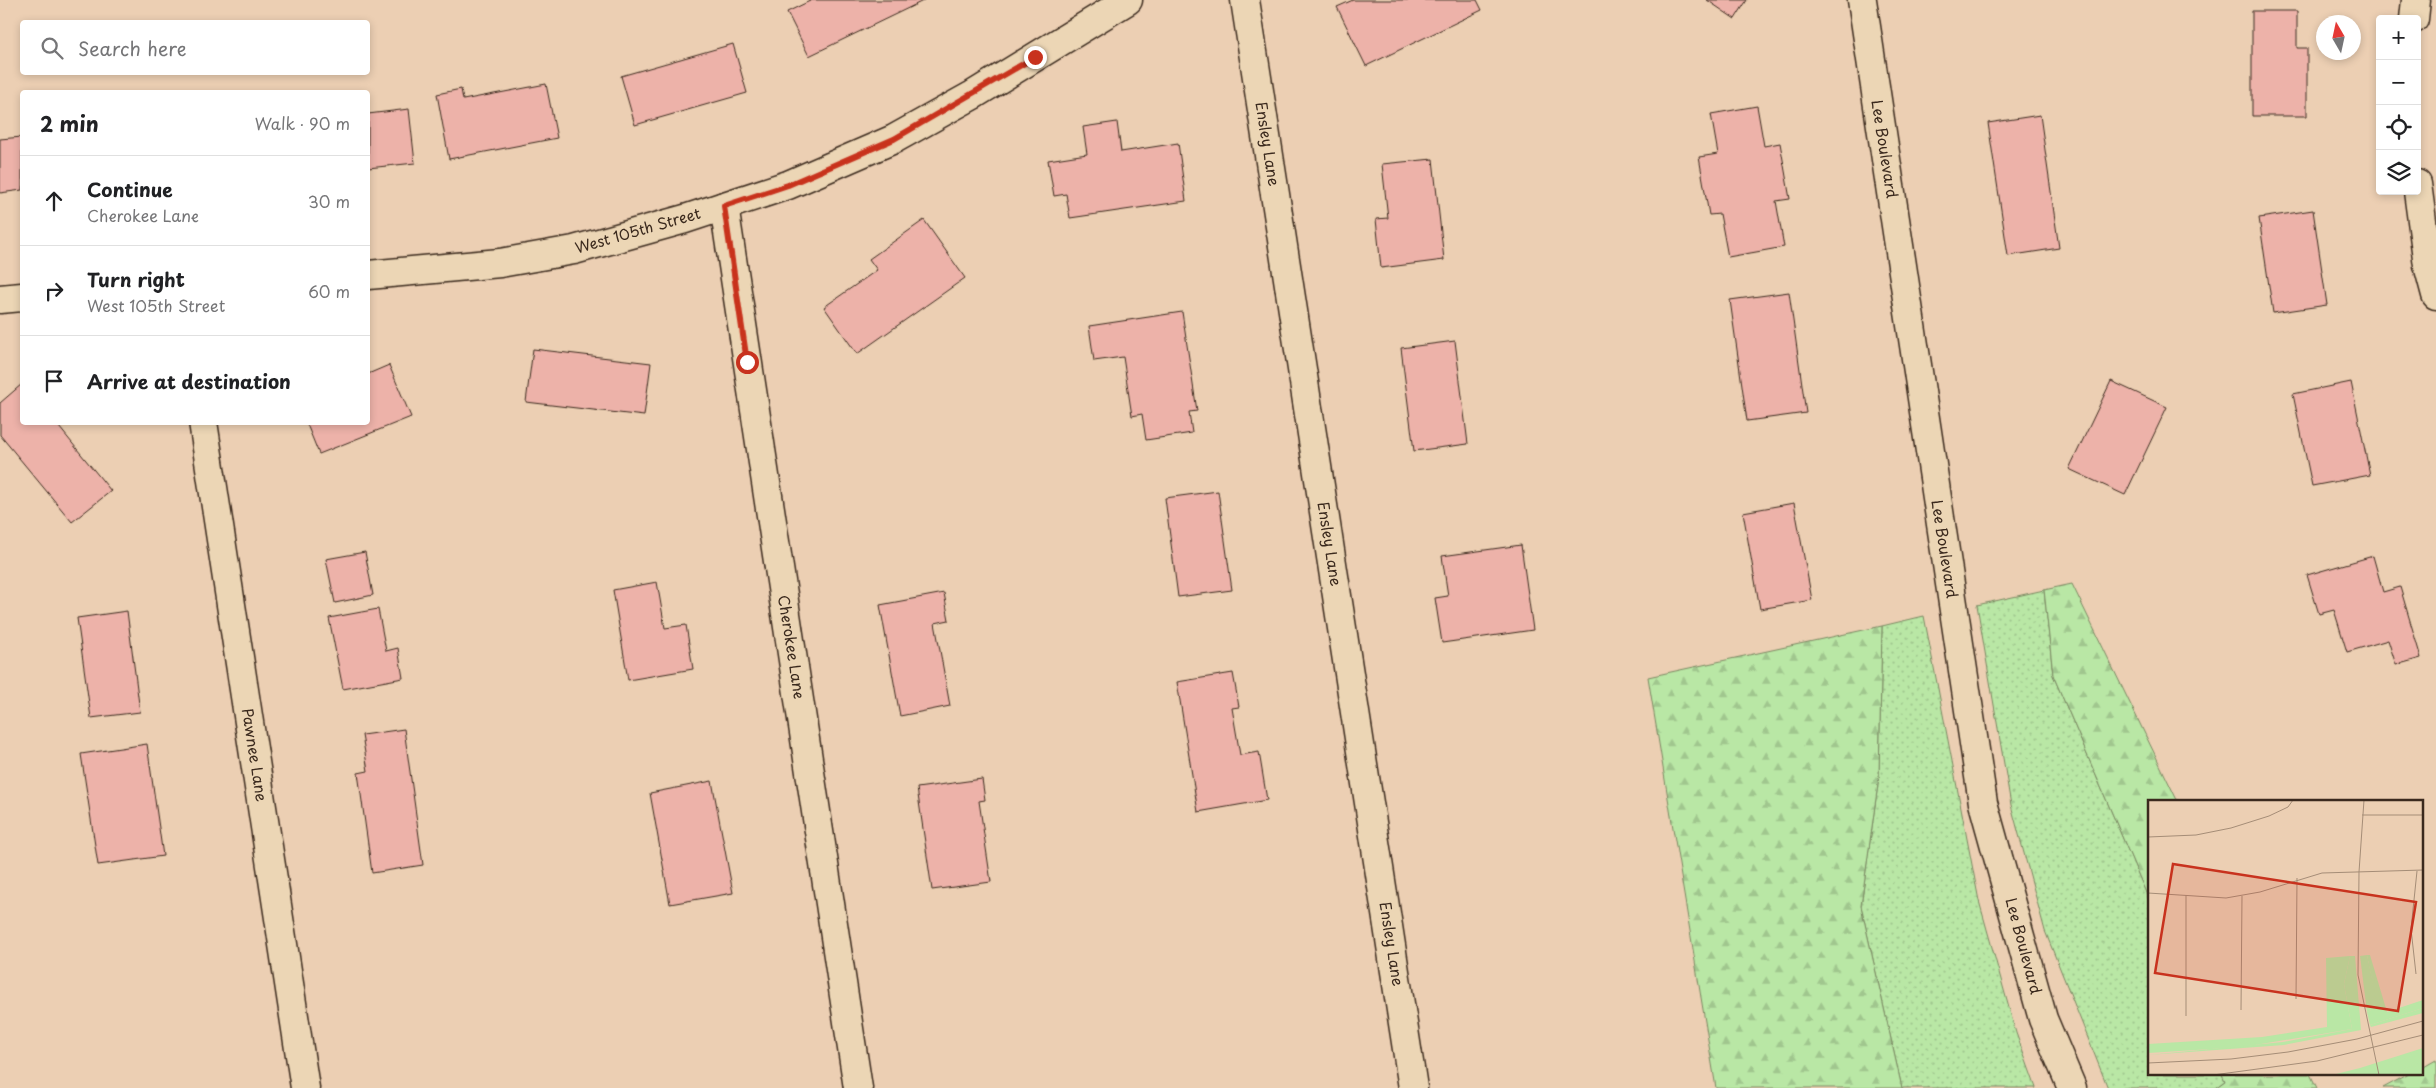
<!DOCTYPE html>
<html lang="en">
<head>
<meta charset="utf-8">
<style>
  :root { --surface:#fff; --page:#f2f2f2; --text:#202124; --muted:#757577; --line:#e0e0e0 }
  body { margin:0; font-family:"Playpen Sans",sans-serif; background:var(--page); color:var(--text) }
  .controls { position:absolute; right:15px; top:15px; display:grid; overflow:hidden; border-radius:5px; box-shadow:0 2px 8px #0003 }
  .controls button { width:45px; height:45px; display:grid; place-items:center; padding:0; border:0; border-bottom:1px solid var(--line); background:var(--surface); color:var(--text); font:25px sans-serif }
  .compass { position:absolute; left:2316px; top:15px; width:45px; height:45px; border-radius:50%; background:var(--surface); box-shadow:0 2px 8px #0003; rotate:351deg }
  .stop { position:absolute; width:15px; height:15px; margin:-11px; border:4px solid #c8321e; border-radius:50%; background:#fff }
  .stop.end { background:#c8321e; border-color:#fff; box-shadow:0 1px 5px #0008 }
  .list { margin:0; padding:0; list-style:none }
  h2 { display:flex; justify-content:space-between; align-items:center; height:65px; margin:0; padding:0 20px; font-size:21px }
  h2 small { font-size:16px; font-weight:400; color:var(--muted) }
  .list li { display:grid; grid-template-columns:32px 1fr auto; gap:15px; align-items:center; box-sizing:border-box; height:90px; padding:0 20px; border-top:1px solid var(--line) }
  .list b { display:block; font-size:19px; white-space:nowrap }
  .list p { margin:0; font-size:16px; white-space:nowrap; color:var(--muted) }
  .list em { font-size:16px; font-style:normal; color:var(--muted) }
  .icon { flex:none; width:28px; height:28px; fill:none; stroke:currentColor; stroke-width:2; stroke-linecap:round; stroke-linejoin:round }
  .map { position:relative; flex:none; width:2436px; height:1088px; overflow:hidden }
  .search { position:absolute; background:var(--surface); box-shadow:0 2px 8px #0003; left:20px; top:20px; width:350px; height:55px; display:flex; align-items:center; gap:12px; box-sizing:border-box; padding:0 18px; border-radius:5px; color:var(--muted); font-size:19px }
  .panel { position:absolute; background:var(--surface); box-shadow:0 2px 8px #0003; left:20px; top:90px; width:350px; height:335px; border-radius:5px }
  .map>svg:first-child { display:block }
  .grass { fill:url(#grass-dots); stroke:#7a8862 }
  .forest { fill:url(#forest-firs); stroke:#7a8862 }
  .building { fill:#edb2a9; stroke:#3b2a1e }
  .lines { fill:none; stroke-linecap:round; stroke-linejoin:round }
  .minor-casing { stroke:#3b2a1e; stroke-width:31 }
  .minor { stroke:#ecd6b5; stroke-width:28 }
  .route { stroke:#c8321e; stroke-width:6 }
  .labels { text-anchor:middle; stroke-width:4; stroke-linejoin:round; paint-order:stroke }
  .street-label { font-size:15px; fill:#3b2a1e; stroke:#ecd6b5 }
  .inset-road { fill:none; stroke:#a58d77; stroke-width:1 }
  .view { fill:#c8321e; fill-opacity:0.15; stroke:#c8321e; stroke-width:2.5 }
  .inset-edge { fill:none; stroke:#3b2a1e; stroke-width:2.5 }
</style>
</head>
<body>
<div class="map">
<svg width="2436" height="1088" viewBox="0 0 2436 1088">
  <defs>
    <pattern id="grass-dots" width="8" height="8" patternUnits="userSpaceOnUse" patternTransform="scale(1.25)"><rect width="8" height="8" fill="#b9e7a5"/><path d="M2 2h.1M6 6h.1" fill="none" stroke="#a0c68e" stroke-width="1.8" stroke-linecap="round"/></pattern>
    <pattern id="forest-firs" width="22" height="20" patternUnits="userSpaceOnUse" patternTransform="scale(1.25)"><rect width="22" height="20" fill="#b9e7a5"/><path d="M5 1l3.5 6h-7zM16 11l3.5 6h-7z" fill="#a0c68e"/></pattern>
  </defs>
  <rect width="100%" height="100%" fill="#eccfb3"/>
  <filter id="ink" filterUnits="userSpaceOnUse"><feTurbulence type="fractalNoise" baseFrequency=".02" numOctaves="2"/><feDisplacementMap in="SourceGraphic" scale="10" xChannelSelector="R" yChannelSelector="G"/><feConvolveMatrix kernelMatrix="1 2 1 2 8 2 1 2 1" color-interpolation-filters="sRGB"/></filter>
  <g filter="url(#ink)">
    <g class="grass">
      <polygon points="2044,590 2053,675 2150,902 2150,1074 2222,1074 2225,1081 2215,1088 2108,1088 2045,931 2011,805 1977,605"/>
      <polygon points="1924,616 1979,901 2016,1033 2036,1088 1902,1088 1861,906 1879,777 1882,626"/>
    </g>
    <g class="forest">
      <polygon points="2072,584 2178,802 2150,802 2150,902 2053,675 2044,590"/>
      <polygon points="1882,626 1879,777 1861,906 1902,1088 1716,1088 1648,677"/>
      <polygon points="2436,1060 2436,1088 2383,1088 2409,1074 2422,1074 2422,1068"/>
      <polygon points="2222,1074 2310,1074 2317,1088 2215,1088 2225,1081"/>
    </g>
    <g class="building">
      <polygon points="812,0 925,0 809,56 787,12"/>
      <polygon points="1353,0 1477,0 1482,10 1366,66 1337,7"/>
      <polygon points="1707,0 1747,0 1735,19"/>
      <polygon points="2252,11 2297,11 2297,48 2307,48 2307,116 2252,116"/>
      <polygon points="733,44 747,93 635,125 621,76"/>
      <polygon points="546,84 557,138 449,159 437,94 461,89 463,100"/>
      <polygon points="1757,106 1764,146 1780,143 1790,199 1776,201 1784,247 1728,257 1720,214 1709,215 1699,157 1718,154 1711,114"/>
      <polygon points="409,109 415,163 368,168 368,114"/>
      <polygon points="2040,115 2059,248 2008,256 1988,123"/>
      <polygon points="1117,122 1121,152 1178,143 1186,201 1070,218 1066,194 1054,196 1048,160 1087,154 1083,127"/>
      <polygon points="22,137 22,190 0,193 0,139"/>
      <polygon points="1433,159 1444,260 1381,268 1376,219 1388,218 1382,164"/>
      <polygon points="2313,210 2327,305 2273,313 2259,218"/>
      <polygon points="924,220 965,278 857,354 824,307 877,270 869,259"/>
      <polygon points="1789,292 1806,413 1747,421 1730,300"/>
      <polygon points="1182,312 1197,411 1189,412 1192,433 1146,440 1142,414 1132,416 1123,357 1094,361 1089,326"/>
      <polygon points="1455,341 1468,444 1414,451 1401,348"/>
      <polygon points="533,349 651,363 644,416 526,402"/>
      <polygon points="389,365 411,417 319,454 306,422 368,422 368,374"/>
      <polygon points="2111,381 2167,407 2125,495 2069,469"/>
      <polygon points="2351,382 2370,475 2312,486 2293,394"/>
      <polygon points="22,384 22,422 55,422 111,491 72,522 0,435 0,403"/>
      <polygon points="1218,491 1232,590 1178,597 1165,498"/>
      <polygon points="1794,503 1812,600 1760,609 1743,512"/>
      <polygon points="1521,545 1533,630 1442,643 1435,598 1448,596 1442,556"/>
      <polygon points="365,552 373,595 335,603 326,559"/>
      <polygon points="2373,556 2383,592 2400,587 2421,658 2396,665 2388,640 2347,652 2334,610 2319,614 2307,575"/>
      <polygon points="657,582 665,628 686,625 693,669 628,680 613,590"/>
      <polygon points="944,593 949,620 935,623 950,706 900,716 880,605"/>
      <polygon points="378,609 386,651 398,648 403,678 343,689 329,618"/>
      <polygon points="127,611 140,712 91,718 77,618"/>
      <polygon points="1233,673 1239,707 1232,708 1240,755 1259,752 1267,800 1198,812 1177,682"/>
      <polygon points="404,729 423,865 372,873 358,773 368,771 362,735"/>
      <polygon points="147,744 163,856 98,865 81,754"/>
      <polygon points="982,779 985,800 979,801 991,882 932,890 917,788"/>
      <polygon points="712,781 733,893 670,904 650,793"/>
    </g>
    <g class="lines">
      <g class="minor-casing">
        <g id="minor">
          <polyline points="1245,0 1413,1088"/>
          <polyline points="1862,0 1983,803 2043,1019 2072,1088"/>
          <polyline points="2414,19 2416,0"/>
          <polyline points="2417,184 2428,265 2436,295"/>
          <polyline points="724,206 858,1088"/>
          <polyline points="368,275 500,263 574,250 685,219 788,185 894,139 973,95 1128,0"/>
          <polyline points="0,299 22,297"/>
          <polyline points="203,422 305,1088"/>
        </g>
      </g>
      <use href="#minor" class="minor"/>
    </g>
  </g>
  <g class="lines" filter="url(#ink)">
    <polyline class="route" points="747,362 724,206 788,185 894,139 1035,57"/>
  </g>
  <g class="labels">
    <g class="street-label">
      <text transform="translate(1267 144) rotate(81)" y="5">Ensley Lane</text>
      <text transform="translate(1884 149) rotate(81)" y="5">Lee Boulevard</text>
      <text transform="translate(638 231) rotate(-16)" y="5">West 105th Street</text>
      <text transform="translate(1329 544) rotate(81)" y="5">Ensley Lane</text>
      <text transform="translate(1944 549) rotate(81)" y="5">Lee Boulevard</text>
      <text transform="translate(791 647) rotate(81)" y="5">Cherokee Lane</text>
      <text transform="translate(254 755) rotate(81)" y="5">Pawnee Lane</text>
      <text transform="translate(1391 944) rotate(81)" y="5">Ensley Lane</text>
      <text transform="translate(2023 946) rotate(75)" y="5">Lee Boulevard</text>
    </g>
  </g>
  <g transform="translate(2148 800)">
    <rect width="275" height="275" fill="#eccfb3"/>
    <path d="M219 155 230 207 219 212 212 156ZM202 156H207L213 230 136 245 0 255 135 242 204 229 196 184ZM275 208V213L223 227 222 225Z" fill="#b9e7a5"/>
    <path d="M219 155H222L239 212 275 200V208L222 225 219 212 229 207ZM202 156 196 184 204 229 95 247 0 253V244L114 237 179 227 178 158Z" fill="#b9e7a5"/>
    <path d="M275 248V275H184L212 268Z" fill="#b9e7a5"/>
    <path d="M275 262V275H253L251 270Z" fill="#b9e7a5"/>
    <path class="inset-road" d="M216 0 211 72 210 175 231 275M214 15H275M0 37 48 35 83 28 121 16 140 7 145 0M0 93 78 98 112 92 174 73 275 70M268 174 263 129 269 71M148 199 149 78M93 210 94 96M38 216V95M0 263 83 259 140 252 209 239 275 221M65 275 169 261 275 235"/>
    <path class="view" d="M25 64 268 102 250 211 7 173Z"/>
    <rect width="275" height="275" class="inset-edge"/>
  </g>
</svg>
<div class="controls">
<button>+</button>
<button>−</button>
<button><svg class="icon" aria-label="locate" viewBox="0 0 24 24"><circle cx="12" cy="12" r="6"/><path d="M12 2v4M12 18v4M2 12h4M18 12h4"/></svg></button>
<button><svg class="icon" aria-label="layers" viewBox="0 0 24 24"><path d="M12 4l9 5-9 5-9-5zM3 14l9 5 9-5"/></svg></button>
</div>
<svg class="compass" viewBox="-18 -18 36 36"><path d="M0-13l5 13h-10z" fill="#e53935"/><path d="M0 13l5-13h-10z" fill="#757577"/></svg>
<div class="stop" style="left:747px;top:362px"></div>
<div class="stop end" style="left:1035px;top:57px"></div>
<div class="search"><svg class="icon" aria-label="search" viewBox="0 0 24 24"><circle cx="10" cy="10" r="6"/><path d="M15 15l6 6"/></svg>Search here</div>
<section class="panel">
<h2>2 min<small>Walk · 90 m</small></h2>
<ul class="list">
<li><svg class="icon" aria-label="ahead" viewBox="0 0 24 24"><path d="M12 20V5M6 11l6-6 6 6"/></svg><div><b>Continue</b><p>Cherokee Lane</p></div><em>30 m</em></li>
<li><svg class="icon" aria-label="right" viewBox="0 0 24 24"><path d="M7 20v-9h11M14 6l5 5-5 5"/></svg><div><b>Turn right</b><p>West 105th Street</p></div><em>60 m</em></li>
<li><svg class="icon" aria-label="arrive" viewBox="0 0 24 24"><path d="M6 21V4h12l-3 4 3 4H6"/></svg><div><b>Arrive at destination</b></div></li>
</ul>
</section>
</div>
</body>
</html>
